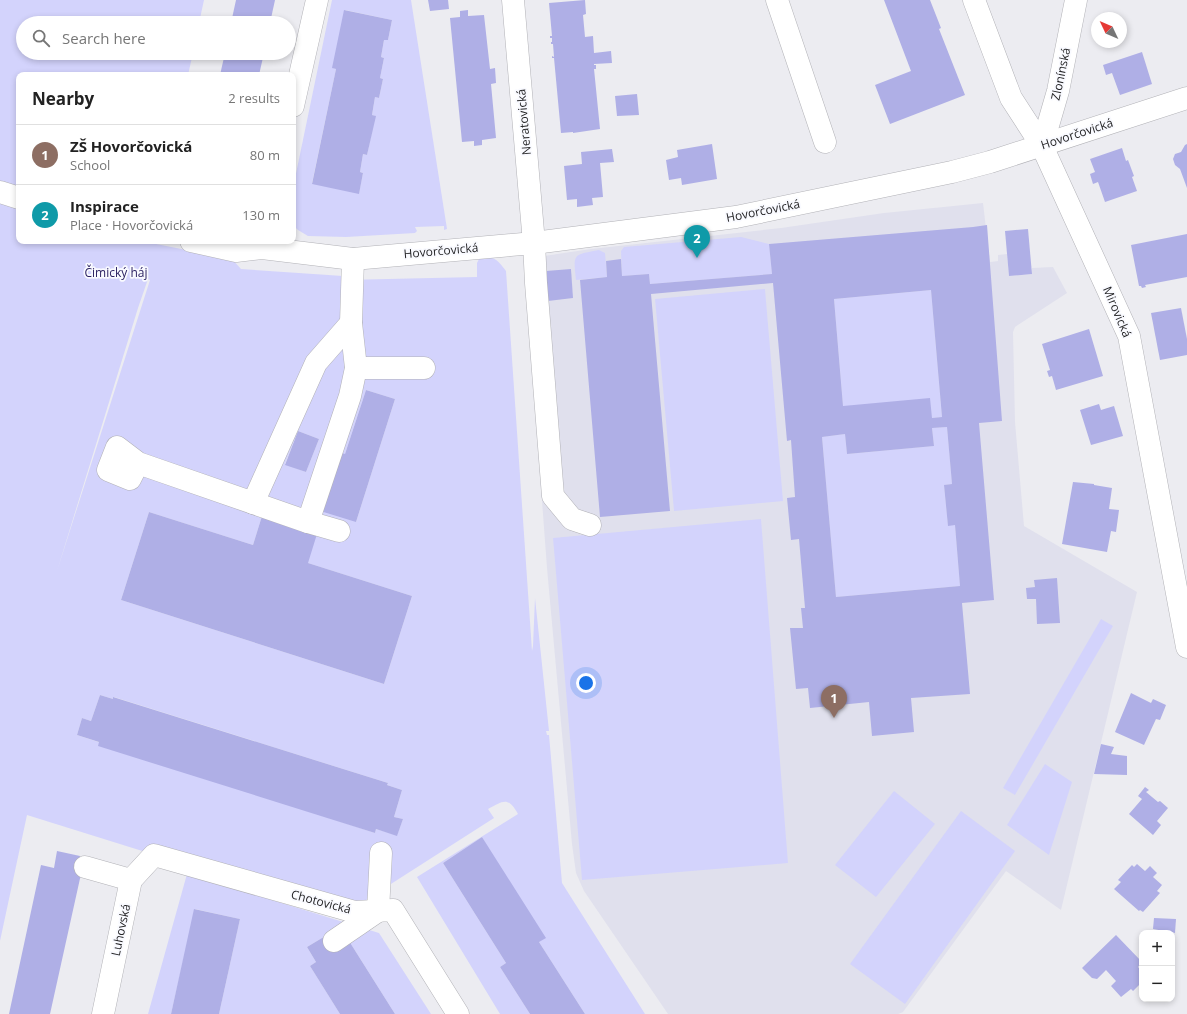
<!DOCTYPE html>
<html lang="en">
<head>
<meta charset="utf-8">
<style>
  :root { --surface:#fff; --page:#f2f2f2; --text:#222; --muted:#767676; --line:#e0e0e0; --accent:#db2777 }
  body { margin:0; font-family:"Open Sans",sans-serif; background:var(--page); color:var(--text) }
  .controls { position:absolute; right:12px; bottom:12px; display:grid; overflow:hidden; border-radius:8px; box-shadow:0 2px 6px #0003 }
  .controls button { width:36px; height:36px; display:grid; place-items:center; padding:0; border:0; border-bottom:1px solid var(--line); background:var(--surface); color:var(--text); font:20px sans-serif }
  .compass { position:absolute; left:1091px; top:12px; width:36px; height:36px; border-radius:50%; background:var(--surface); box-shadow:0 2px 6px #0003; rotate:314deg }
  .you { position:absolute; left:586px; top:683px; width:14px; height:14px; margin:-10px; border:3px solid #fff; border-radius:50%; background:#1a73e8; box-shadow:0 0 0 6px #1a73e833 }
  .badge { display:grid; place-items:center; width:26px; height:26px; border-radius:50%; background:var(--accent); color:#fff; font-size:13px; font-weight:700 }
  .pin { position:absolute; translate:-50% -33px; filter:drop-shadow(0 1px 2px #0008) }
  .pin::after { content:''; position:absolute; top:21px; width:14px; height:12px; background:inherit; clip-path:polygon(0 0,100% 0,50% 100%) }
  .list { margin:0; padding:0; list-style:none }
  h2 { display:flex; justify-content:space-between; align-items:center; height:52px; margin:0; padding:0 16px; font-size:17px }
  h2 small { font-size:13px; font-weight:400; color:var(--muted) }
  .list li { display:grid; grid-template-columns:26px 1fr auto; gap:12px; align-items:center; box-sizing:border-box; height:60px; padding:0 16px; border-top:1px solid var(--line) }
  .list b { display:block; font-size:15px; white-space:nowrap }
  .list p { margin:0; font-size:13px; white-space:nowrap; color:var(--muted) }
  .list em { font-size:13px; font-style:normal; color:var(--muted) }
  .icon { flex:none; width:22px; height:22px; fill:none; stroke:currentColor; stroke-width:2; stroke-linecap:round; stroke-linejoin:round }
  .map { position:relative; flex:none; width:1187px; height:1014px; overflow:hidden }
  .search { position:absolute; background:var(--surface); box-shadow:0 2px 6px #0003; left:16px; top:16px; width:280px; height:44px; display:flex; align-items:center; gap:10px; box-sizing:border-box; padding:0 14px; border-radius:22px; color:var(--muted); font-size:15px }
  .panel { position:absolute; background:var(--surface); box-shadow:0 2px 6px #0003; left:16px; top:72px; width:280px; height:172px; border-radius:8px }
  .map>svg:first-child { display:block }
  .built { fill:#e0e0ed }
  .green { fill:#d3d3fc; fill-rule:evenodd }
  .building { fill:#afafe6; fill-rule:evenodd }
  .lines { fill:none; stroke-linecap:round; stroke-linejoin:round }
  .minor-casing { stroke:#b2b2b7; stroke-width:23 }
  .minor { stroke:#fff; stroke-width:22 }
  .labels { text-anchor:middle; stroke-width:3.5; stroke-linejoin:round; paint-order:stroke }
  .street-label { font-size:12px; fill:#252527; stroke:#f9faff }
  .park-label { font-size:12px; fill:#2c2262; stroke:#f9faff }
</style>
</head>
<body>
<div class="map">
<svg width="1187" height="1014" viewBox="0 0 1187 1014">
  <rect width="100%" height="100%" fill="#ececf1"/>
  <polygon class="built" points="983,203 990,262 998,261 998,255 1007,254 1009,276 1032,274 1032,268 1053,267 1067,293 1015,327 1013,332 1015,422 1024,526 1137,592 1061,910 1006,871 903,1012 898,1014 668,1014 584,891 576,873 572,844 547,568 524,259 591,249 781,228 884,213"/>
  <g class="green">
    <path d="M0 0H204L199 23H23V53H193L188 75H19V241H141L232 259 241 269 343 276V280L477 277V263L480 257C495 257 497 259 506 271L532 651 533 646 535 598 549 731H546L547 735H549L562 883 645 1014H585L539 942 482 837 443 863 506 963 500 967 530 1014H500L417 877 518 814C508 796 503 801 488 809L494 818 344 914 27 815 0 941ZM148 279 150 280 57 571 138 308ZM366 390 395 399 356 522 345 454ZM298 431 319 439 306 472 285 464ZM149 512 253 545 262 516 308 563 412 596 384 684 121 600ZM100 695 113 699 114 697 388 783 387 785 402 790 394 817 403 819 397 835 376 829 375 833 77 735 82 718 91 721Z"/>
    <path d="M332 0H411L447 229 444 230V226L415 227 417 231 415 233 346 237 308 236 298 230 293 225V188ZM345 10 392 20 388 40H384L381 57 384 58 380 78 383 79 379 98 375 97 372 115 375 116 367 155 363 154 360 172 363 173 359 193 312 183 336 69 333 68Z"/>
    <polygon points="741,237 769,244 772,274 650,284 649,274 622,276 621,251 624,247"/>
    <path d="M599 250 605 253 607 277 576 280C573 253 573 255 599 250Z"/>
    <polygon points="765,289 783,501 674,511 655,299"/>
    <polygon points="931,290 942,417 932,418 843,406 834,299"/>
    <polygon points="947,427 952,484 944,485 948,525 955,525 960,586 836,597 822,437 845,434 847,454 934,446 932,428"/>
    <polygon points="761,519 788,863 582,880 553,538"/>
    <polygon points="1101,619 1113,626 1015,795 1003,788"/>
    <polygon points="1045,764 1072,782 1049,855 1007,825"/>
    <polygon points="894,791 935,824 876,897 835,865"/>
    <polygon points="961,811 1015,851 905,1004 850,964"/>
    <polygon points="187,874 379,933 431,1014 395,1014 349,941 327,935 307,947 316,962 310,966 340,1014 219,1014 240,919 195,909 171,1014 148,1014"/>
  </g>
  <g class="building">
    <polygon points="236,0 275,0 270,23 231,23"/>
    <polygon points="428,0 448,0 449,9 430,11"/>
    <polygon points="585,0 586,14 583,15 585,37 593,36 594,53 611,51 612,63 594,64 594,65 596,65 596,69 594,69 600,129 573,133 573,132 561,133 554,58 552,58 552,56 554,57 553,44 551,44 551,42 552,42 552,38 550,38 550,36 552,36 549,3"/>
    <polygon points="884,0 930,0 941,28 939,29 965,95 890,124 875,85 911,71"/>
    <polygon points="344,10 392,20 388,40 384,40 381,57 384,58 380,78 383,79 379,98 375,97 372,115 376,116 367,155 363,154 360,172 363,173 359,194 312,184 336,69 332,68"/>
    <polygon points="468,10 468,16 484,15 490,69 495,68 496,83 491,84 496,138 482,140 482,145 474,146 474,141 462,142 450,18 460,17 460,11"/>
    <polygon points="1142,52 1152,84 1120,95 1112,73 1106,75 1103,65"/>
    <polygon points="225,53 264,53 259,75 220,75"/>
    <polygon points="637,94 639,115 617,116 615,96"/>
    <polygon points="712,144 717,179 682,185 681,178 669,180 666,160 678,157 677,150"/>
    <polygon points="1187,144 1187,188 1180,169 1175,165 1173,159 1175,154 1181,152 1185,145"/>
    <polygon points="1122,148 1126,161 1128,160 1134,176 1132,177 1137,191 1105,202 1098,182 1093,184 1090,174 1095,172 1090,159"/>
    <polygon points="612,149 614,162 600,163 603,197 592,198 593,205 577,207 577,199 567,200 564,166 582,164 581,152"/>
    <path d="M987 225 1002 421 979 423 994 600 962 603 970 694 911 698 914 732 872 736 869 702 810 708 808 688 796 689 790 628H803L801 608H805L799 539 791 540 787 498 795 497 791 440 787 441 773 283 651 294 670 511 600 517 580 280 607 277 606 261 621 259 622 276 649 274 650 284 772 274 769 244 973 227ZM931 290 942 417 932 418 930 398 843 406 834 299ZM947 427 952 484 944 485 948 526 955 525 960 586 836 597 822 437 845 434 847 454 934 446 932 428Z"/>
    <polygon points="1028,229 1032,274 1009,276 1005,231"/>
    <polygon points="1187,234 1187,277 1145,285 1146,287 1142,288 1141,286 1139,286 1131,245"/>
    <polygon points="571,269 573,298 548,301 546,271"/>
    <polygon points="1181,308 1187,339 1187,355 1160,360 1151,313"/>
    <polygon points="1089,329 1103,376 1056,390 1052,376 1049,377 1047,371 1050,370 1042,344"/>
    <polygon points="366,390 395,399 356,522 317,510 336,451 345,454"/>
    <polygon points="1099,404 1101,410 1114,406 1123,436 1091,445 1080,410"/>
    <polygon points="298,431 319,439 306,472 285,465"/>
    <polygon points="1073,482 1094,484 1094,485 1112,488 1109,509 1119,510 1116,532 1111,531 1107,552 1062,544"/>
    <polygon points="149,512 253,545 262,516 317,534 308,563 412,596 384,684 121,600"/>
    <polygon points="1057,578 1060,623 1037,624 1036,599 1027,599 1026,588 1035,587 1034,580"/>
    <polygon points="1131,693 1151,703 1153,699 1166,705 1160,720 1156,719 1144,745 1115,732"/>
    <polygon points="100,695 113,699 113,697 388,783 387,785 402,790 394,817 403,819 397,836 376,829 375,833 98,746 99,742 77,735 82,718 91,721"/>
    <polygon points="1101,744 1114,747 1111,754 1127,756 1127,775 1094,774"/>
    <polygon points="1145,787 1149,790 1146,792 1158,802 1160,801 1168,808 1157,821 1161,825 1153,835 1129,814 1142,799 1138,796"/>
    <polygon points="482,837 546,938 539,942 585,1014 530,1014 500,967 506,963 443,863"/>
    <polygon points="57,851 80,856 77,873 81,874 50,1014 9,1014 41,865 54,868"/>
    <polygon points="1137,864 1145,871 1150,866 1157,873 1153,877 1162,885 1157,891 1160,893 1143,912 1140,910 1139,911 1114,889 1121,882 1118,880 1132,865 1134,867"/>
    <polygon points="194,909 240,919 219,1014 171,1014"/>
    <polygon points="1154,918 1176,919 1175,933 1153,929"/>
    <polygon points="327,935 349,941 395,1014 340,1014 310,966 316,962 307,947"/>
    <polygon points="1116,935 1142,962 1138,967 1142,971 1142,982 1133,991 1131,989 1121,997 1111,986 1116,981 1106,970 1097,979 1092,978 1082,968"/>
  </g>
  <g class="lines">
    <g class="minor-casing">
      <g id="minor">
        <polyline points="513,0 534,243 536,283 553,496 572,519 590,525"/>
        <polyline points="777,0 825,142"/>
        <polyline points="974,0 1011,98 1042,146 1129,336 1187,647"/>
        <polyline points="293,106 317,0"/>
        <polyline points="1042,146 1058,91 1076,0"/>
        <polyline points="0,192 19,198"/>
        <polyline points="191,241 236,251 262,248 353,259 534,243 736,217 952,172 990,162 1187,98"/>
        <polyline points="356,368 424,368"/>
        <polyline points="138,463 130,479 108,470 117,447 138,463 308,522"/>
        <polyline points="253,503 316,363 351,323"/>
        <polyline points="339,531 308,522 350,396 356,368 351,323 353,259"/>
        <polyline points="85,867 131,880"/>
        <polyline points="334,941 378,911 381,853"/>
        <polyline points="103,1014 131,880 154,855 355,912 393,910 458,1014"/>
      </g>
    </g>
    <use href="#minor" class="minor"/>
  </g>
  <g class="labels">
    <g class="street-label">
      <text transform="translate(1061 74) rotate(-78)" y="4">Zlonínská</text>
      <text transform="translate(524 122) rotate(-95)" y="4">Neratovická</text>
      <text transform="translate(1077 134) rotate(-18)" y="4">Hovorčovická</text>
      <text transform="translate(763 211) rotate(-11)" y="4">Hovorčovická</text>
      <text transform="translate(441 251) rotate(-5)" y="4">Hovorčovická</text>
      <text transform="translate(1117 312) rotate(67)" y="4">Mirovická</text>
      <text transform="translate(321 902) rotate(15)" y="4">Chotovická</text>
      <text transform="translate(121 930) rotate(-78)" y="4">Luhovská</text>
    </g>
    <g class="park-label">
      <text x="116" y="277">Čimický háj</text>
    </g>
  </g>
</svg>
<div class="controls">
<button>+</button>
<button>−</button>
</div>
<svg class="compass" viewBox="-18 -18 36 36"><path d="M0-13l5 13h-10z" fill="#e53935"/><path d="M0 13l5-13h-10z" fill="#767676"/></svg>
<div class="you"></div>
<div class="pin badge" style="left:834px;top:718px;background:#8d6e63">1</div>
<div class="pin badge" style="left:697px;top:258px;background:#0f9aa8">2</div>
<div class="search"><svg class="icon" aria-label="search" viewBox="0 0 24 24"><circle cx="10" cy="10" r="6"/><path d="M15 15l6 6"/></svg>Search here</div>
<section class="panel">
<h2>Nearby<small>2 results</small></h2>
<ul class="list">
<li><span class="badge" style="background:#8d6e63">1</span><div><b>ZŠ Hovorčovická</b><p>School</p></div><em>80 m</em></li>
<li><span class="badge" style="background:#0f9aa8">2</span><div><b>Inspirace</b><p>Place · Hovorčovická</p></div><em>130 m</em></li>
</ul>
</section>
</div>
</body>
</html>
